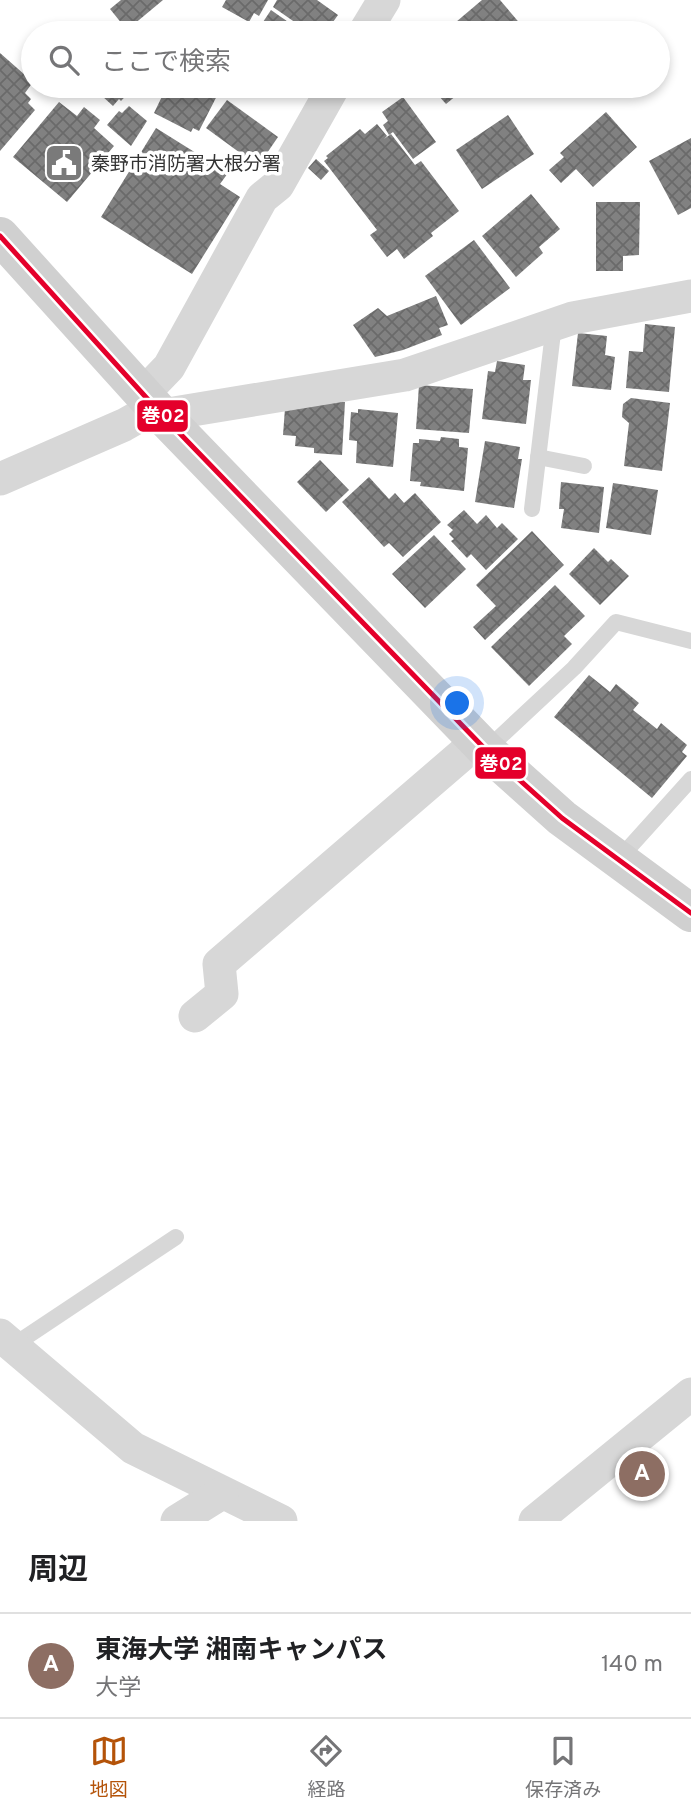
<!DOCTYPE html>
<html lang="ja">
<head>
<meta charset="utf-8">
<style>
  :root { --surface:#fff; --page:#f2f2f2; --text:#202124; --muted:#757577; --line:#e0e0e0; --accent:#b45309 }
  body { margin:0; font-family:Overpass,"Noto Sans JP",sans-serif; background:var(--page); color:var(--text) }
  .you { position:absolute; left:458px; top:704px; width:24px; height:24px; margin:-18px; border:5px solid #fff; border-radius:50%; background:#1a73e8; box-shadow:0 0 0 10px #1a73e833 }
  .badge { display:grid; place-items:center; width:46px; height:46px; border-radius:50%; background:var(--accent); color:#fff; font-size:23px; font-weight:700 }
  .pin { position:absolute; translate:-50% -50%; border:4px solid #fff; box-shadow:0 2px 7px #0006 }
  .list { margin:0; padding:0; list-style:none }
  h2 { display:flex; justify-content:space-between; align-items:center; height:91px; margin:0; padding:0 28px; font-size:30px }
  h2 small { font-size:23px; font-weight:400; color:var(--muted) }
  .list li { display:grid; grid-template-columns:46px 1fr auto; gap:21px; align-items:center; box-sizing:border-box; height:105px; padding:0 28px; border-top:2px solid var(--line) }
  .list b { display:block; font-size:26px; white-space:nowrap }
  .list p { margin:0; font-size:23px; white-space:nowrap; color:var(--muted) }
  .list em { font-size:23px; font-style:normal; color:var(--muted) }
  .icon { flex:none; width:38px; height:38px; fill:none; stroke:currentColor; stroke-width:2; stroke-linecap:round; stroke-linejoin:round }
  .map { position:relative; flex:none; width:691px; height:1521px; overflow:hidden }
  .search { position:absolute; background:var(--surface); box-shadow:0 4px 10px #0003; left:21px; right:21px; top:21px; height:77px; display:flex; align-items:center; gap:18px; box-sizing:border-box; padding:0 24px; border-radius:38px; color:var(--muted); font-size:26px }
  .sheet { height:196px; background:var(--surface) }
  nav { display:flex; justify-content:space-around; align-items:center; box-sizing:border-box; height:98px; border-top:2px solid var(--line); background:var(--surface); font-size:19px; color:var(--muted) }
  nav a { display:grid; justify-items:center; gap:4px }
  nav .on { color:var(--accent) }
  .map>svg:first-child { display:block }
  .building { fill:url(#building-cross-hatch) }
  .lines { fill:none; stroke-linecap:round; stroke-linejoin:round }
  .lane { stroke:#d7d7d7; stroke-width:16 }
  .street { stroke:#d7d7d7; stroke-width:33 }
  .secondary { stroke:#d0d0d0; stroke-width:38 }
  .bus-1-casing { stroke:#fff; stroke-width:10 }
  .bus-1 { stroke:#e4002b; stroke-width:5 }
  .labels { text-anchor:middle; stroke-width:7; stroke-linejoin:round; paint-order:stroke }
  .poi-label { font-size:19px; fill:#333; stroke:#fff; text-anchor:start }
  .line-badge { stroke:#fff; stroke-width:2.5 }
  .badge-label { font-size:19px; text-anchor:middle; font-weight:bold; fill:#fff }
</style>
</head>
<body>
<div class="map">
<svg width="691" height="1521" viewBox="0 0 691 1521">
  <defs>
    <pattern id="building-cross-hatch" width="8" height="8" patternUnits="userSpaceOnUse" patternTransform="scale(1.75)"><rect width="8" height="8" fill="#818181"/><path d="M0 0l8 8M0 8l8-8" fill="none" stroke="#6a6a6a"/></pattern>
  </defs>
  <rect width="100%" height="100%" fill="#fff"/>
  <g class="building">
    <polygon points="121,0 163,0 127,30 110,9"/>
    <polygon points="226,0 268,0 259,16 254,13 249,22 222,7"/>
    <polygon points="277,0 317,0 338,15 325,33 302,33 293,27 296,23 273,7"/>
    <polygon points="482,0 500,0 528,33 443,33"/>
    <polygon points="271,10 291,24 285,33 274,33 261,25"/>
    <polygon points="0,53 33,82 25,93 31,99 28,103 35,110 0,151"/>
    <polygon points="91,86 135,86 121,101 119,99 113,106"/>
    <polygon points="167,86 222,86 199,131 193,128 191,132 154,113"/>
    <polygon points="272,86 299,86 291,98"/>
    <polygon points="430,86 468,86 446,104"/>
    <polygon points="403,97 436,142 413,159 393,132 389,135 383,125 388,121 382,112"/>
    <polygon points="227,100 278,137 258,166 206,128"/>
    <polygon points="59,102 77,116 84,107 100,120 94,128 114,146 67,202 13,157"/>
    <polygon points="129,106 147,121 131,146 107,125 119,111 122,113"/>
    <polygon points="606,112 637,147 593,187 576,169 561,183 549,170 564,157 560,153"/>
    <polygon points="508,115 534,154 482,189 456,150"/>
    <polygon points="377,124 387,136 384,139 391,134 415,165 421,161 459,211 431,233 433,236 404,259 397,249 387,257 370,235 377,230 324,161 328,158 326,156 360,129 365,134"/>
    <polygon points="156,128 228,173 220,184 240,197 192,274 101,217"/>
    <polygon points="691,138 691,208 678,215 649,161"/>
    <polygon points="316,159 329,171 321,180 308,168"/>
    <polygon points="531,194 560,229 539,247 543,253 516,277 482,236"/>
    <polygon points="596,202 640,202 639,255 623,256 623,271 596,271"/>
    <polygon points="474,240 510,288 461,325 425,276"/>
    <polygon points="436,296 448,325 439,328 442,335 403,350 375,357 353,325 378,308 387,316"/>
    <polygon points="645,324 675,327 669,392 626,388 629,351 643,352"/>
    <polygon points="578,333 607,336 605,355 615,357 611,390 572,386"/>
    <polygon points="497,361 525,365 523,380 531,380 526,424 482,419 488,371 495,372"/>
    <polygon points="419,385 473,389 469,433 416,429"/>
    <polygon points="631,398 670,403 662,471 624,466 629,423 622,417 623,404"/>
    <polygon points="323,400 345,402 342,455 314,453 314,448 295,446 296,436 283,435 285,408 298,404 322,405"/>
    <polygon points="358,409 398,413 393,467 356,463 357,441 349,440 351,412 358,413"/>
    <polygon points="441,437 459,439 459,447 468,448 464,491 420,486 421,482 410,481 413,443 419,443 419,439 440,441"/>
    <polygon points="485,441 520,447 518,459 522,459 514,508 475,502"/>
    <polygon points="320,460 349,490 326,512 297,482"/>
    <polygon points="369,477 389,499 395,493 404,503 415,493 441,522 403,557 389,543 384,547 342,502"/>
    <polygon points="561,482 604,487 599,533 561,528 564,509 559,509"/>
    <polygon points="613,483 658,490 651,535 606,528"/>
    <polygon points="464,510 477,524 486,515 497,528 502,523 518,539 486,570 471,554 467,558 451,541 454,539 449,534 453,530 447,525"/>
    <polygon points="532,531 564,565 485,640 473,627 496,606 476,585"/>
    <polygon points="434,535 466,569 425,608 392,574"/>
    <polygon points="594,548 608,562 611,559 629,576 600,605 569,574"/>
    <polygon points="555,585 585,616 564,636 572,644 529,686 491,647"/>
    <polygon points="589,675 610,692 616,684 639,703 633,710 657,729 661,723 687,745 682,752 687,756 652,798 554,717"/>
  </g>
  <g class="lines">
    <g class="lane">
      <polyline points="538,457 584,466"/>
      <polyline points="532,509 554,324"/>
      <polyline points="486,750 574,668 616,622 691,641"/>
      <polyline points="618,860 691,779"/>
      <polyline points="14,1345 176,1237"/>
    </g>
    <g class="street">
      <polyline points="364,33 384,0"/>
      <polyline points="143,394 169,367 262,198 278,185 334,86"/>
      <polyline points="162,415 405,375 573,318 691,296"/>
      <polyline points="0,479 124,425 154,408"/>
      <polyline points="195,1016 222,994 219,964 478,741"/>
      <polyline points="0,1335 133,1448 281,1521"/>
      <polyline points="177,1521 222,1493"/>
      <polyline points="535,1521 691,1394"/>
    </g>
    <polyline class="secondary" points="0,236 162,415 486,750 562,818 691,913"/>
    <g class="bus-1-casing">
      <polyline id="bus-1" points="0,236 162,415 486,750 562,818 691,913"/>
    </g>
    <use href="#bus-1" class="bus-1"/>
  </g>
  <defs>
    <g id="civic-square" transform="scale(2.0125)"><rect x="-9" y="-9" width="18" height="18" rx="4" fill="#7a7a7a" stroke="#fff"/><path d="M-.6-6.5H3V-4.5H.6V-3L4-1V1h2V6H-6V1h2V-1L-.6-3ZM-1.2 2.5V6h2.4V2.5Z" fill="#fff"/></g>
  </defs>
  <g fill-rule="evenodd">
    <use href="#civic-square" x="64" y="163"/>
  </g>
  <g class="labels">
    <g class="poi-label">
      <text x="91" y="170">秦野市消防署大根分署</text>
    </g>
  </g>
  <g class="line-badge">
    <rect x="136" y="399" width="53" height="34" rx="7" fill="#e4002b"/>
    <rect x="474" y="746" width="53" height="34" rx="7" fill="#e4002b"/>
  </g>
  <g class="badge-label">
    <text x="163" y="422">巻02</text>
    <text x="501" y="770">巻02</text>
  </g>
</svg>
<div class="you"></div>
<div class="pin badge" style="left:642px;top:1474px;background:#8d6e63">A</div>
<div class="search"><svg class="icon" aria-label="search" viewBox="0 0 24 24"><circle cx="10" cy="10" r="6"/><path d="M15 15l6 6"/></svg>ここで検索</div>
</div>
<section class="sheet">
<h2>周辺<small></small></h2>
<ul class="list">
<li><span class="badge" style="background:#8d6e63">A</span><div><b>東海大学 湘南キャンパス</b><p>大学</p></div><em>140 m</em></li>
</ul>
</section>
<nav>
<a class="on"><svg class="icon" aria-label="map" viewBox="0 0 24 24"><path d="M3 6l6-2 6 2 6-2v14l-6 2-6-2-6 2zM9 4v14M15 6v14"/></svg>地図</a>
<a><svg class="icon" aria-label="directions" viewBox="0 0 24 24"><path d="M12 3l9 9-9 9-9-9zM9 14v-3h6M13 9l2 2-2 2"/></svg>経路</a>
<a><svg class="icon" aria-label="saved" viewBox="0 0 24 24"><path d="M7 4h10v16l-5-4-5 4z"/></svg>保存済み</a>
</nav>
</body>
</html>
